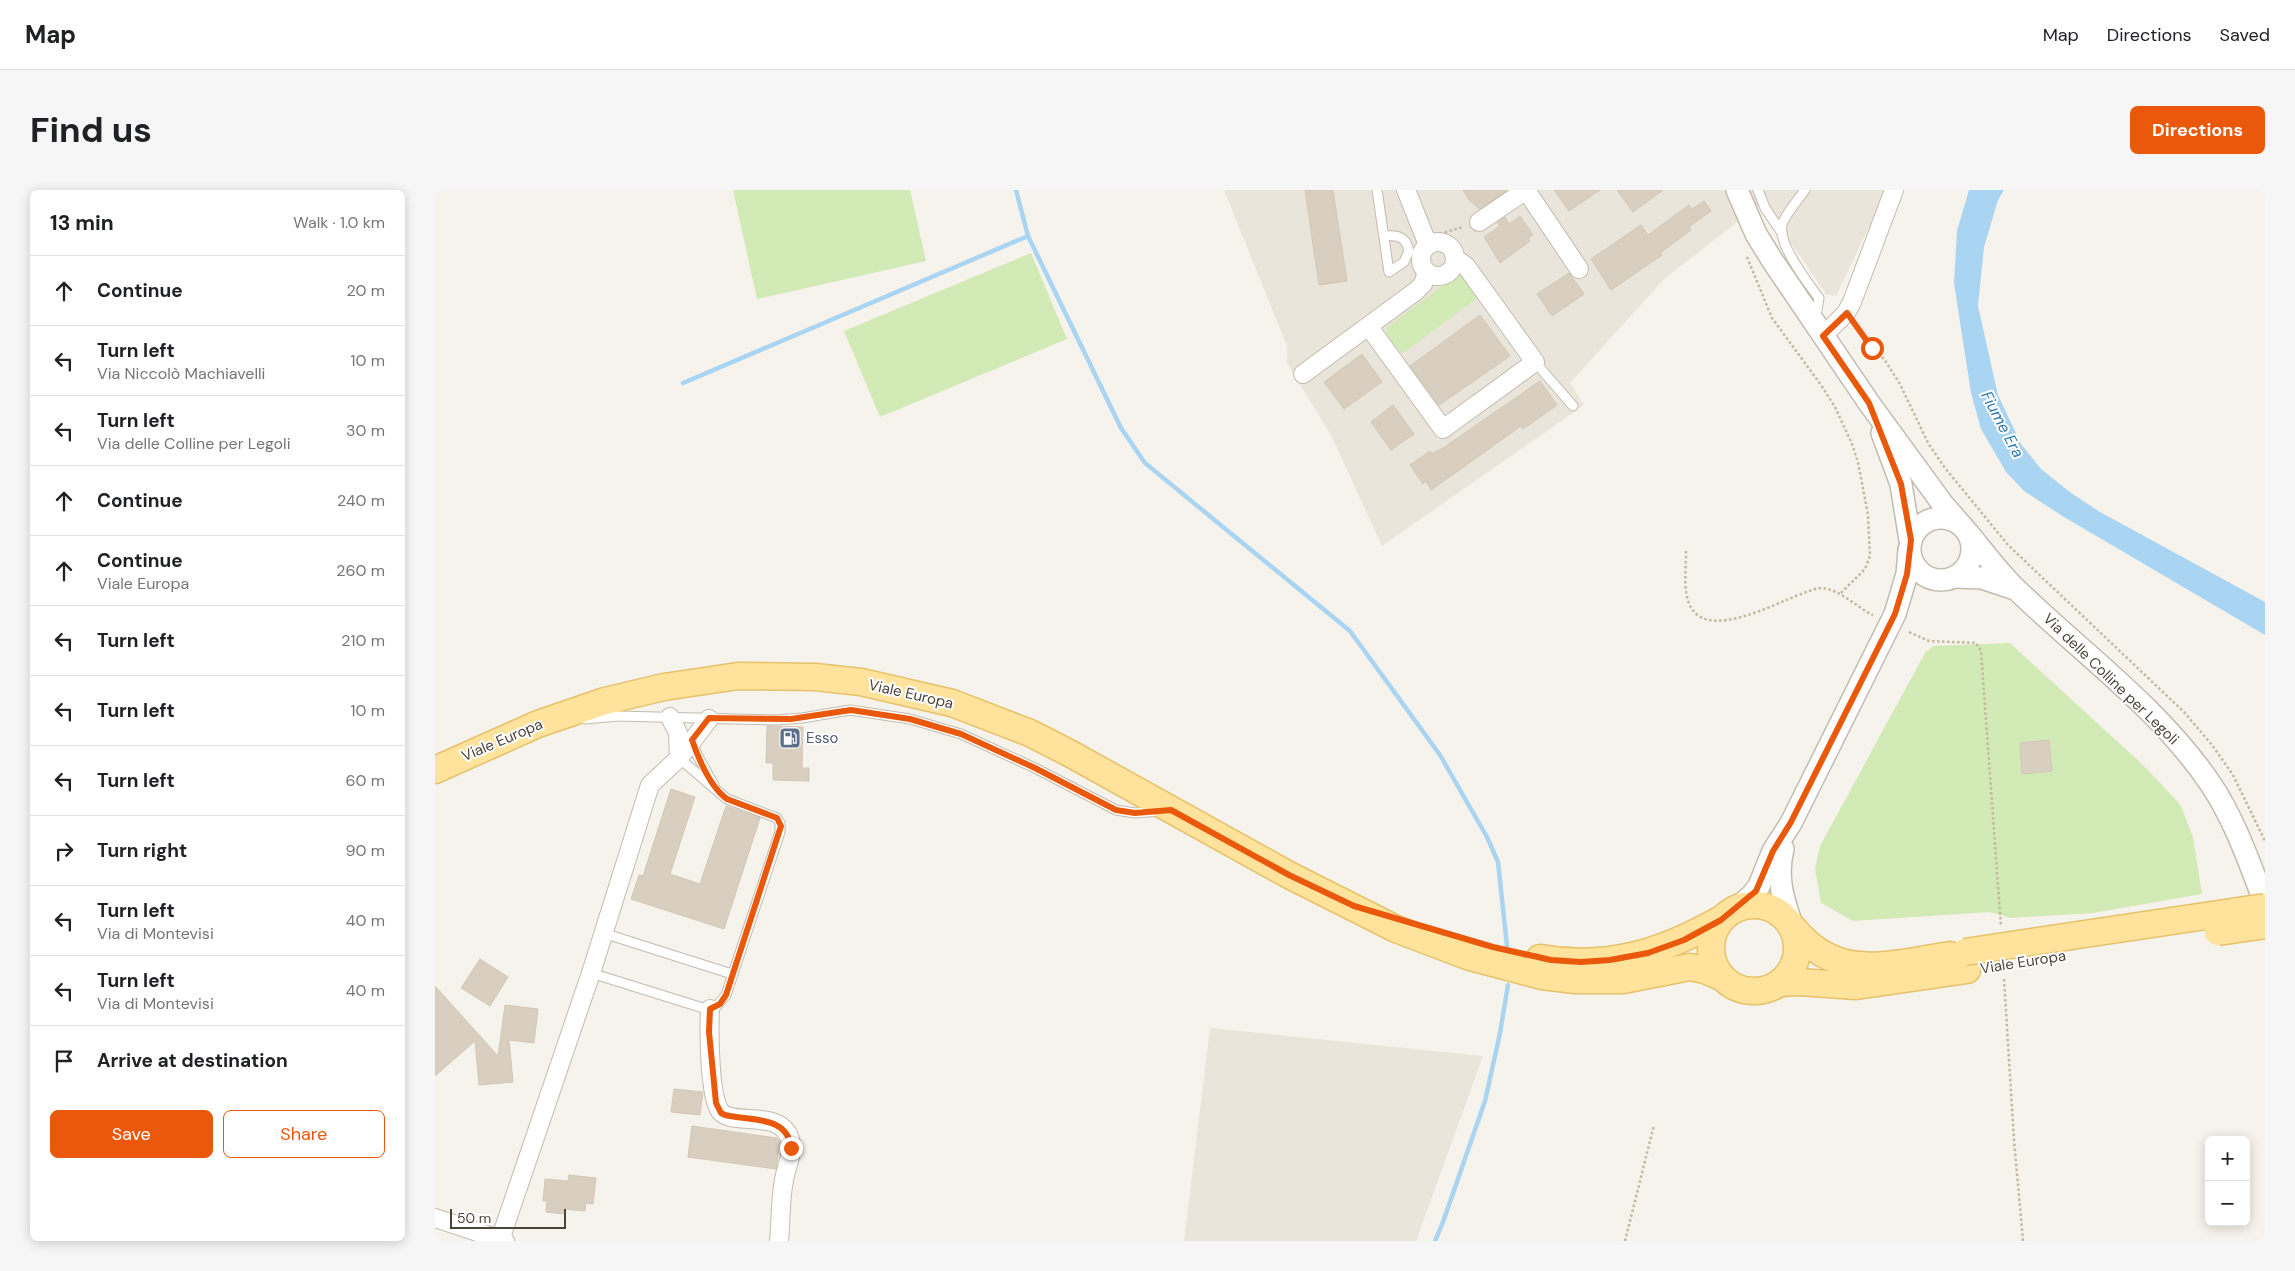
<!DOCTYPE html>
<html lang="en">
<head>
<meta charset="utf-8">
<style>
  :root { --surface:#fff; --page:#f6f6f6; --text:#202124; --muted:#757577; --line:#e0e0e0; --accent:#ea580c }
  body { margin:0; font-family:"DM Sans",sans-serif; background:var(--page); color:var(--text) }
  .controls { position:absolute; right:15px; bottom:15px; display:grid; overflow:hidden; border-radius:8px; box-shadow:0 2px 12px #0003 }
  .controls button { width:45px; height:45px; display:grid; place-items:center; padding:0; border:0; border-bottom:1px solid var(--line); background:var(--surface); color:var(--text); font:25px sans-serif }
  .scale { position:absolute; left:15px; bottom:12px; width:116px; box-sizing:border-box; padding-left:5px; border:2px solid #4b4439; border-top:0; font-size:14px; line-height:18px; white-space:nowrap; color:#4b4439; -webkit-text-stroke:4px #fff; paint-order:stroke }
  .stop { position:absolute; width:15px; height:15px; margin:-11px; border:4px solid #ea580c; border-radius:50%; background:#fff }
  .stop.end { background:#ea580c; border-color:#fff; box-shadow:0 1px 5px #0008 }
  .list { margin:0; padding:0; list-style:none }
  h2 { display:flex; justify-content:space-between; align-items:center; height:65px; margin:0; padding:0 20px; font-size:21px }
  h2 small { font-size:16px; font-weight:400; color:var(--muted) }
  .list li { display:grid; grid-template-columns:32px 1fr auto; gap:15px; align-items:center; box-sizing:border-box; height:70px; padding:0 20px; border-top:1px solid var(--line) }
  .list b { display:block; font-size:19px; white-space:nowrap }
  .list p { margin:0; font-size:16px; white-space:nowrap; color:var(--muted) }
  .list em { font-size:16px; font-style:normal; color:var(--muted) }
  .actions { display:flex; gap:10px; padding:15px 20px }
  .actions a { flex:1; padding:11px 0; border:1px solid var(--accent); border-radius:8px; text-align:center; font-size:18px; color:var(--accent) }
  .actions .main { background:var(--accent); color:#fff }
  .icon { flex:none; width:28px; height:28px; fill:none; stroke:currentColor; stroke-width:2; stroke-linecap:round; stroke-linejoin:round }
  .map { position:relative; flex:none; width:1830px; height:1051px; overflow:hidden; border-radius:8px }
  header { display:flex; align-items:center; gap:30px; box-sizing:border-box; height:70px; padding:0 25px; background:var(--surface); border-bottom:1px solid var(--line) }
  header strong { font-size:24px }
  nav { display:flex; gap:28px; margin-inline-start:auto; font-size:18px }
  .intro { display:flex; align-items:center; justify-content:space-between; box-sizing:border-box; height:120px; padding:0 30px }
  h1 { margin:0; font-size:35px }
  .button { padding:12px 22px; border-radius:8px; background:var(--accent); color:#fff; font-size:18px; font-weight:700 }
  main { display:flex; gap:30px; padding:0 30px }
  aside { flex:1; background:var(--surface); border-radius:8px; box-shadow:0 2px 12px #0003 }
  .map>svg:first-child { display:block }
  .residential { fill:#eae5da }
  .green { fill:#d2eab5 }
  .water { fill:#a9d4f2 }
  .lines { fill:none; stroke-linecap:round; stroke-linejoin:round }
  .stream { stroke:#a9d4f2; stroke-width:4.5 }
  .building { fill:#d8cfc1; stroke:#d3c7b4 }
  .service-casing { stroke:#c2bbae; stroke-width:11 }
  .minor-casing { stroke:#c2bbae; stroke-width:20 }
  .tertiary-casing { stroke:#c2bbae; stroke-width:24 }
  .primary-casing { stroke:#e6c16a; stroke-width:29 }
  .path { stroke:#c4b79f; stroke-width:2.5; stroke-dasharray:2.5 2.5; stroke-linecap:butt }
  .service { stroke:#fff; stroke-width:9 }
  .minor { stroke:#fff; stroke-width:18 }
  .tertiary { stroke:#fff; stroke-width:21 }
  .primary { stroke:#ffe39c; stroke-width:26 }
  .primary-bridge-casing { stroke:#e6c16a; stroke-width:29; stroke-linecap:butt }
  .primary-bridge { stroke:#ffe39c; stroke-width:26 }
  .route { stroke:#ea580c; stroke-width:6 }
  .labels { text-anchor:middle; stroke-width:4; stroke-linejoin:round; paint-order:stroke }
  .street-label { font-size:15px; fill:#4b4439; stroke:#fff }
  .service-label { font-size:15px; fill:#4e5e75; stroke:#fff; text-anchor:start }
  .water-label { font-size:16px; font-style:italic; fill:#2e7ab2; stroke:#fff }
</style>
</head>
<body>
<header>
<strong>Map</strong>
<nav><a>Map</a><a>Directions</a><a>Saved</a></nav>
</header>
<div class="intro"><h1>Find us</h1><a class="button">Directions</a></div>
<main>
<aside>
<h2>13 min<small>Walk · 1.0 km</small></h2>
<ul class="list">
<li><svg class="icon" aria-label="ahead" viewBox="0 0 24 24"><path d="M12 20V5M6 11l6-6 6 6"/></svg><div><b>Continue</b></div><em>20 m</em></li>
<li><svg class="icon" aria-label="left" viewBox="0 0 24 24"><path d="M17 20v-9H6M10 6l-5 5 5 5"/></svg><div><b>Turn left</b><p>Via Niccolò Machiavelli</p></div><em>10 m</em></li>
<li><svg class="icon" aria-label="left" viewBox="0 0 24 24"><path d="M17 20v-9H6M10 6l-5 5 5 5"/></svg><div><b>Turn left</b><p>Via delle Colline per Legoli</p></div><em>30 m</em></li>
<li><svg class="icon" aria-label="ahead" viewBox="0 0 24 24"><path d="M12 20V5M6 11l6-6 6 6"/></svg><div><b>Continue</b></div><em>240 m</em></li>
<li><svg class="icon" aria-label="ahead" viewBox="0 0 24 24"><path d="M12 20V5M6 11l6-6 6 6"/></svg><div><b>Continue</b><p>Viale Europa</p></div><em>260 m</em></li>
<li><svg class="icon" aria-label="left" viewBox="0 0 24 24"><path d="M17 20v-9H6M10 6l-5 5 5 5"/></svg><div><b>Turn left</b></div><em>210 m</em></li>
<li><svg class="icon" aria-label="left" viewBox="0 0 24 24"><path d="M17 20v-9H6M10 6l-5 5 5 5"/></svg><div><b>Turn left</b></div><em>10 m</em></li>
<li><svg class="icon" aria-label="left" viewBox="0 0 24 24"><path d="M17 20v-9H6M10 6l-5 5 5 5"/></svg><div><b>Turn left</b></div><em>60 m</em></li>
<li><svg class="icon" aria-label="right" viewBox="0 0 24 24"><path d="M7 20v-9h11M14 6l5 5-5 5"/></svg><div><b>Turn right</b></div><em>90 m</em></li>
<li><svg class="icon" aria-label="left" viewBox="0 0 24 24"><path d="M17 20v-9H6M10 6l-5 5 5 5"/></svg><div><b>Turn left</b><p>Via di Montevisi</p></div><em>40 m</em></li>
<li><svg class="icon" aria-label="left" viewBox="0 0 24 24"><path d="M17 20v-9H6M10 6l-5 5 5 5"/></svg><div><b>Turn left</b><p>Via di Montevisi</p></div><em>40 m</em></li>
<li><svg class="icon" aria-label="arrive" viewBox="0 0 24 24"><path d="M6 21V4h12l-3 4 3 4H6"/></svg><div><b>Arrive at destination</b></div></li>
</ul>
<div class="actions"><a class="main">Save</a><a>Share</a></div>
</aside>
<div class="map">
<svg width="1830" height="1051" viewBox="0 0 1830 1051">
  <rect width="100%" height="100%" fill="#f6f3ec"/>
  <g class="residential">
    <polygon points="789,0 1452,0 1401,106 1391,104 1328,12 1229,89 1135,193 1149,215 947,356 897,247 852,173 852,156"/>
    <polygon points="775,838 1048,866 981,1051 749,1051"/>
  </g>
  <g class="green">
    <polygon points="298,0 475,0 491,71 322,109"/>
    <polygon points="596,63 632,149 445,227 409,141"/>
    <polygon points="1022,85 1029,86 1044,107 967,164 951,143 952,137"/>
    <polygon points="1575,453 1707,574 1745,614 1758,647 1767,704 1658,723 1576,728 1555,722 1418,731 1386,713 1380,679 1385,656 1490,463 1498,456"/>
  </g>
  <polygon class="water" points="1534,0 1569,0 1563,10 1549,57 1543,116 1563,205 1586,254 1606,279 1636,303 1665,322 1830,412 1830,445 1629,327 1589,301 1571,282 1546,239 1536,203 1519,93 1522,41"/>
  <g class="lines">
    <g class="stream">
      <polyline points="581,0 593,46"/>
      <polyline points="248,193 593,46 686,238 710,273 915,441 1005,565 1052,647 1063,672 1072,756"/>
      <polyline points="1000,1051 1008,1032 1050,911 1065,843 1073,795"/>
    </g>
  </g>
  <g class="building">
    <polygon points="870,0 898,0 912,91 884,95"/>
    <polygon points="1028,0 1072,0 1045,19 1034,10"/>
    <polygon points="1119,0 1165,0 1134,21"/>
    <polygon points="1182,0 1228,0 1198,22"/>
    <polygon points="1269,11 1276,21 1254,37 1256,40 1225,63 1227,65 1176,100 1156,69 1206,35 1213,45 1254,15 1257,19"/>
    <polygon points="1085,26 1098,45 1093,48 1095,51 1065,73 1049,47 1065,36 1062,33 1070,27 1074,34"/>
    <polygon points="1134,83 1149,104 1117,126 1102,104"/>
    <polygon points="1045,125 1075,166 1004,215 975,176"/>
    <polygon points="927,164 947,192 909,219 889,192"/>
    <polygon points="1105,191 1122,215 1088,239 1086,236 996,300 991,291 988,294 975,275 995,261 997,264 1008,258"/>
    <polygon points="958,215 979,244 956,260 936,232"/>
    <polygon points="332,536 368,537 367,578 374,578 374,591 338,590 338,573 331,573"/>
    <polygon points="1614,550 1617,581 1587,584 1585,553"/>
    <polygon points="236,599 260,607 235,684 265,694 291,616 325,628 289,739 196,709 204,685 208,686"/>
    <polygon points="45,769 73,787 55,816 26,798"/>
    <polygon points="0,796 63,866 70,815 103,819 99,853 74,850 78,892 44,895 40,851 0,886"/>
    <polygon points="239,899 268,902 265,925 236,922"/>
    <polygon points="257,936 342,948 345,953 341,979 253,967"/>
    <polygon points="134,985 161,988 158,1014 151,1013 150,1021 130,1019 130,1024 111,1022 112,1011 108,1011 110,989 133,991"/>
  </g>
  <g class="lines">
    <g class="service-casing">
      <g id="service">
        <path d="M942 0 954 82 969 72 974 61C971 46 962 45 949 46"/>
        <polyline points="1323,0 1330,18 1347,43"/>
        <path d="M1370 0C1363 10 1353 21 1348 32 1339 50 1373 93 1384 108L1382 120 1375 126"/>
        <polyline points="1100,172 1138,216"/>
        <polyline points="150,529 183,526 341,530 367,528 415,520 475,529 526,544 600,578 681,620 700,623 725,621"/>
        <polyline points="257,551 262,565 279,595"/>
        <polyline points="168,743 297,784"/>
        <polyline points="156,783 268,818 280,818 291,805 345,642 345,633 342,628 292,609 244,568"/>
      </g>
    </g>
    <g class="minor-casing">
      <g id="minor">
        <polyline points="971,0 993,55"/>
        <polyline points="1091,0 1144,79"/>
        <polyline points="1044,32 1091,0"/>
        <circle cx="1003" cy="69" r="17"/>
        <polyline points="934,137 1008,239 1100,172 1031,76 1021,69"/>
        <polyline points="1388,146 1411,123 1417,112 1459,0"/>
        <polyline points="868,184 981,101 988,94 992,82"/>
        <polyline points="235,527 243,543 244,568"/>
        <path d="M275 819C274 840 274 905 285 921 296 937 345 918 355 949 359 963 351 977 349 990 345 1010 346 1031 344 1051"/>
        <polyline points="0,1028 70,1051"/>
        <polyline points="65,1050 156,783 215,595 244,568 274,529"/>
      </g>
    </g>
    <g class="tertiary-casing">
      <g id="tertiary">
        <polyline points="1302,0 1321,44 1337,70 1434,213 1507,313 1526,335"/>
        <polyline points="1447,243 1466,294 1475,350"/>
        <circle cx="1506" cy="359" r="31"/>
        <path d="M1533 343C1549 362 1564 383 1582 400 1647 463 1724 518 1775 593 1798 627 1812 666 1826 703"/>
        <polyline points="1520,387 1547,388 1577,398"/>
        <path d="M1348 659C1341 687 1348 709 1357 735"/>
        <polyline points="1301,719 1317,705 1324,696 1338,661 1356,633 1460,424 1472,384 1474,360"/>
      </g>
    </g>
    <g class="primary-casing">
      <g id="primary">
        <polyline points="0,580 103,534 170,511 229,497 303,486 380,487 426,492 517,513 595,543 636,564 854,685 961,739 1035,767 1107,786 1140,790 1188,790 1255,777 1270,780 1288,788"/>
        <circle cx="1319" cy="758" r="43"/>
        <path d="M1359 739C1404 793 1454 774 1515 765"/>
        <path d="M1105 768C1173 780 1228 762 1286 729"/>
        <polyline points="1345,793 1364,792 1421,796 1532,780"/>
      </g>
    </g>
    <g class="path">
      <polyline points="1005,44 1028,37"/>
      <polyline points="1312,67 1337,128 1386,195 1400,217 1417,254 1423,272 1433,325 1435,366 1430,379 1405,404"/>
      <polyline points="1422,136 1437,158 1449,169 1465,194 1493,253 1510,278 1573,355 1749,522 1777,555 1798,585 1830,651"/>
      <path d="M1251 361C1251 376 1249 393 1252 407 1265 463 1354 403 1385 398 1404 398 1421 417 1438 425"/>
      <polyline points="1474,442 1494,451 1541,453 1546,461 1566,737"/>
      <polyline points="1569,789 1579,950 1588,1051"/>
      <polyline points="1190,1051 1219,935"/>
    </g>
    <use href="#service" class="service"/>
    <use href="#minor" class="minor"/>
    <use href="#tertiary" class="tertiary"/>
    <use href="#primary" class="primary"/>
    <g class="primary-bridge-casing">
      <g id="primary-bridge">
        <polyline points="1783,742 1830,735"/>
        <polyline points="1530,762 1830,717"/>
      </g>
    </g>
    <use href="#primary-bridge" class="primary-bridge"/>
  </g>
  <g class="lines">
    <path class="route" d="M356 958C353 925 315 931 290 925L286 923 281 913 274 842 275 819 285 814 291 805 346 636 342 628 292 609C275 597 264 570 257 550L274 528 356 529 416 520 475 529 526 544 600 578 681 620 700 623 736 620 854 685 919 716 1058 757 1116 770 1146 772 1175 770 1213 763 1249 750 1286 730 1321 701 1338 661 1356 632 1460 424 1472 384 1476 350 1466 294 1434 213 1388 146 1412 123 1437 158"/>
  </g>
  <defs>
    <g id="fuel-square" transform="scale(1.125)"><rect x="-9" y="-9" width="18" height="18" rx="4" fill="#5c6f8a" stroke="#fff"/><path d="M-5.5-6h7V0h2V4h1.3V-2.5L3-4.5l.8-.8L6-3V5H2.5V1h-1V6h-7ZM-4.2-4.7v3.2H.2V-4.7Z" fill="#fff"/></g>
  </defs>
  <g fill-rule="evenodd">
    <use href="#fuel-square" x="355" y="548"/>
  </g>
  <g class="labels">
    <g class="street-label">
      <text transform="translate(1676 489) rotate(44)" y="5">Via delle Colline per Legoli</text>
      <text transform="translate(476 504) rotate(13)" y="5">Viale Europa</text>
      <text transform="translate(67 550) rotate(-23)" y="5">Viale Europa</text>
      <text transform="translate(1588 772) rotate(-9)" y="5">Viale Europa</text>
    </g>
    <g class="service-label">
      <text x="371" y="553">Esso</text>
    </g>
    <g class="water-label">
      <text transform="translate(1568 234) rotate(62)" y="6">Fiume Era</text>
    </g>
  </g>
</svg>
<div class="controls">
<button>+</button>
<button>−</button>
</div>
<div class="scale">50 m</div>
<div class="stop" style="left:1437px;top:158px"></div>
<div class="stop end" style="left:356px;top:958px"></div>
</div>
</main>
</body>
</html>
